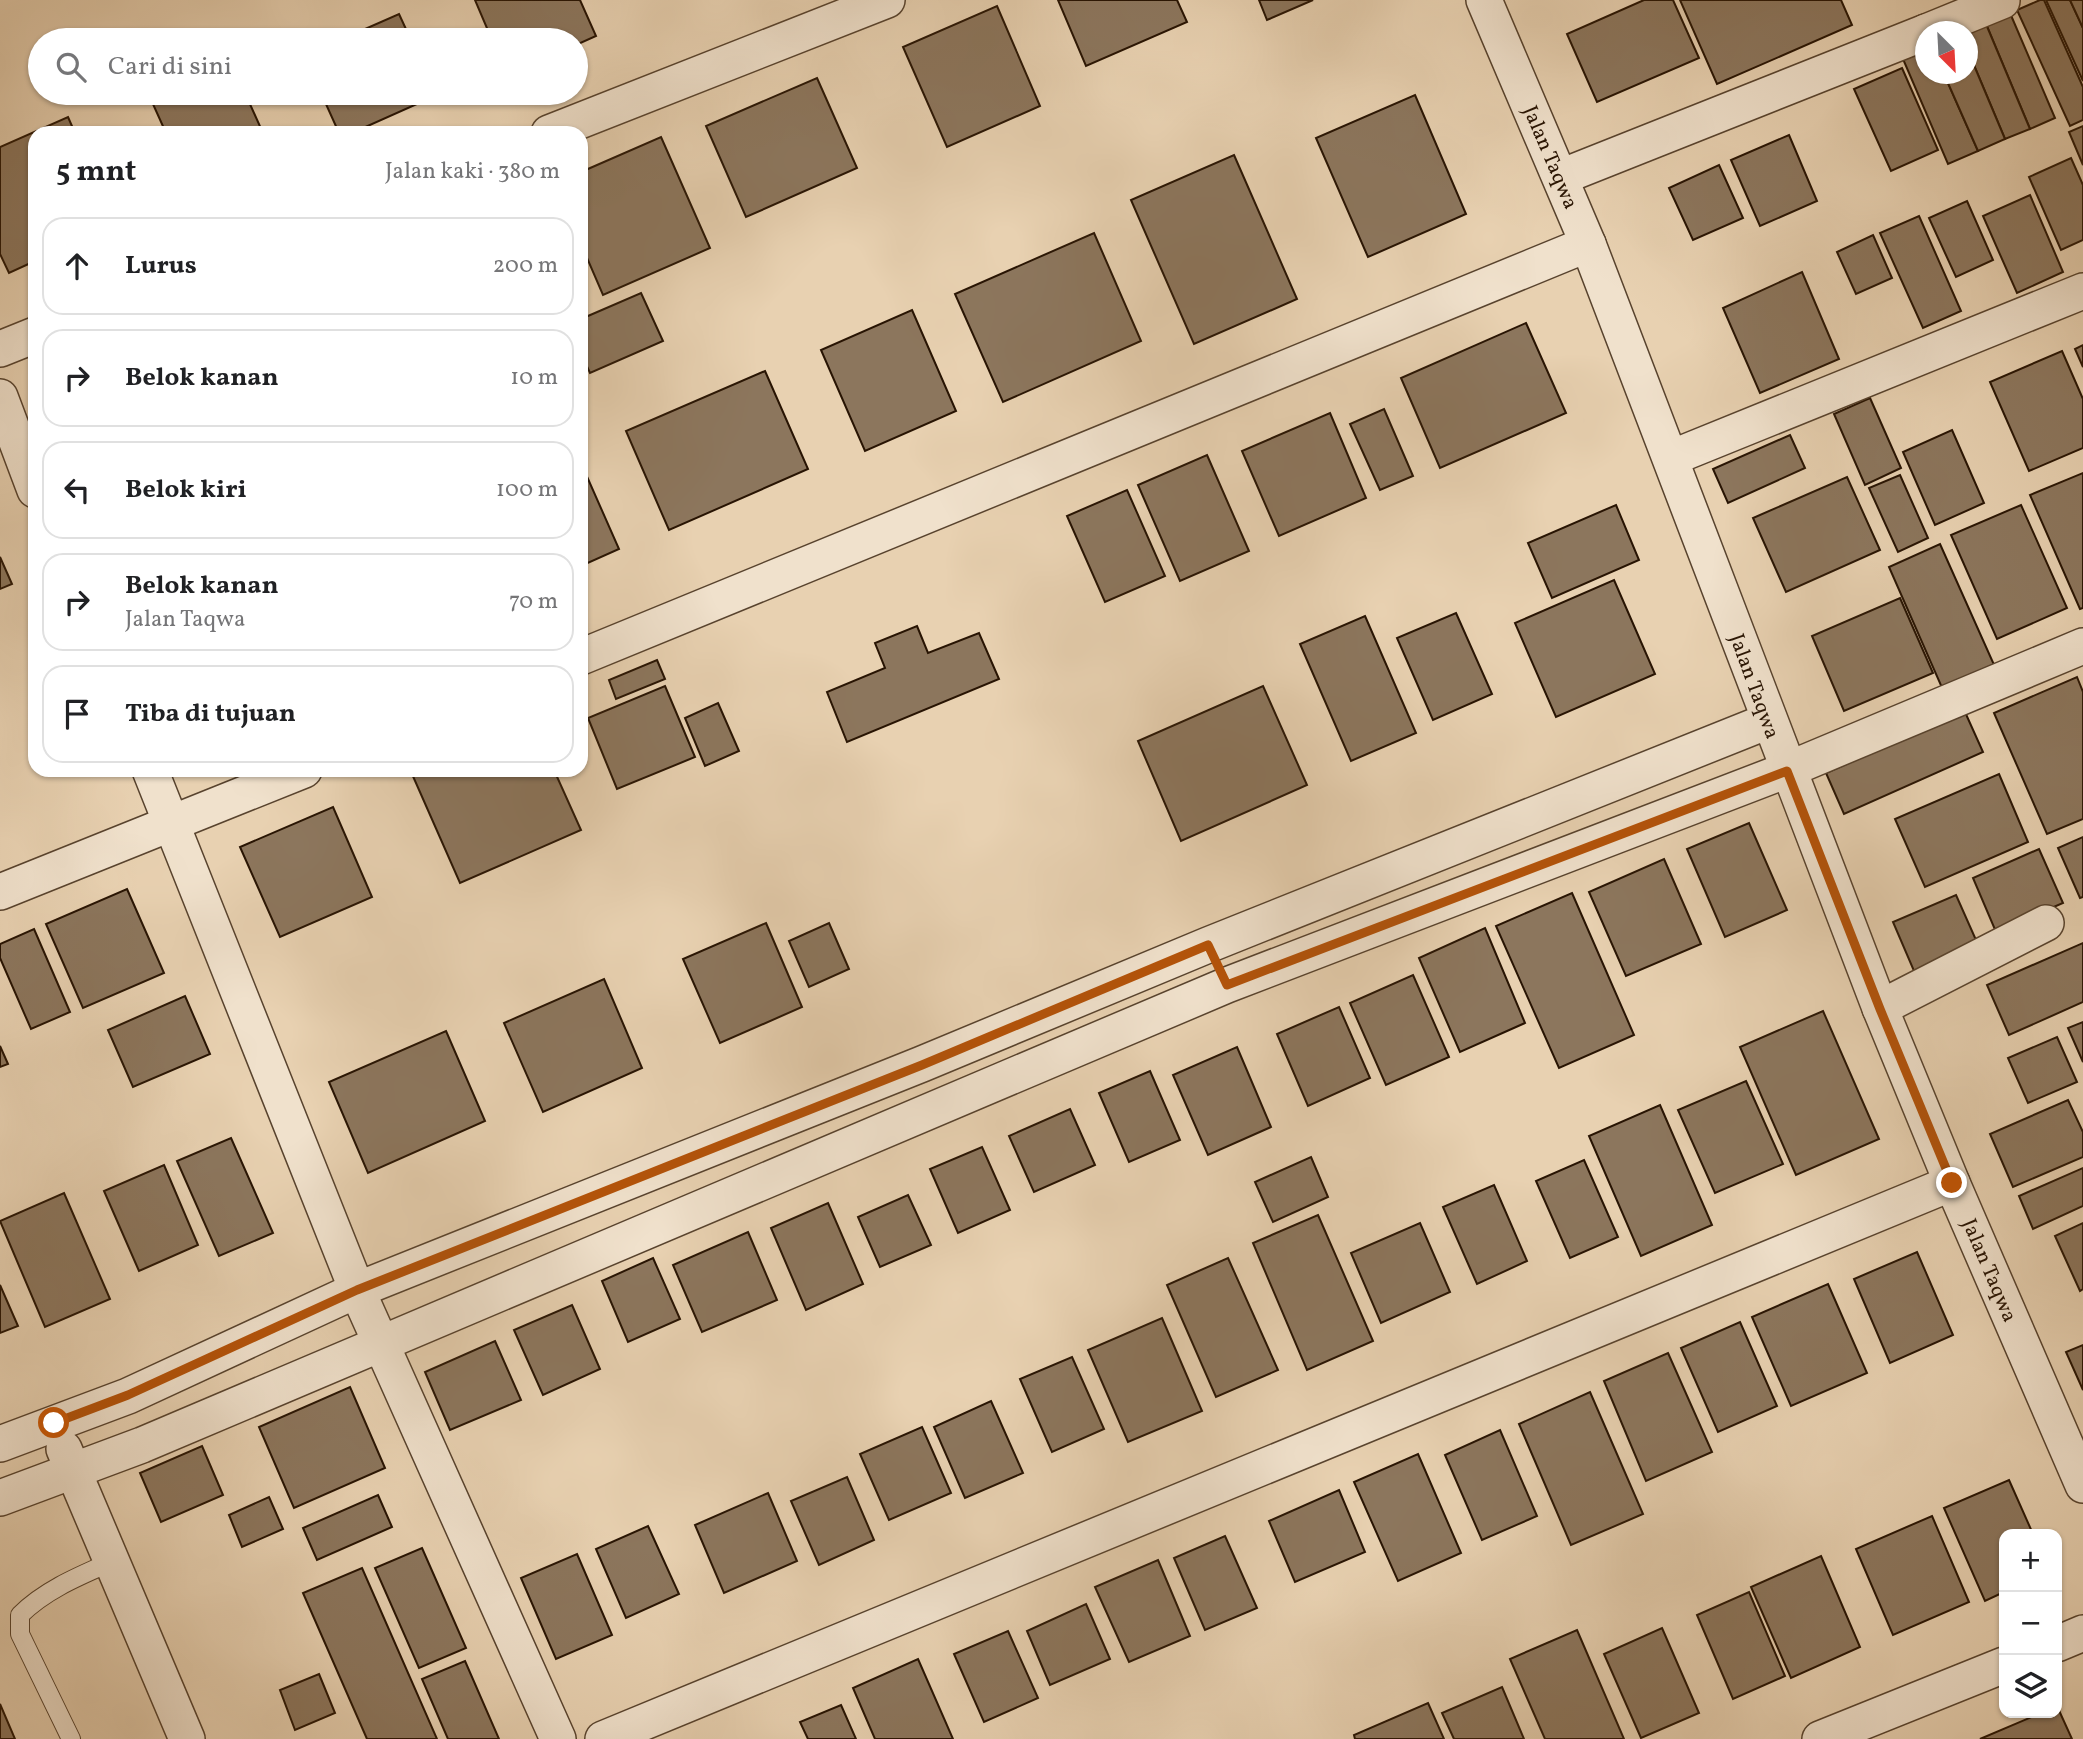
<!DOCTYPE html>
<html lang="id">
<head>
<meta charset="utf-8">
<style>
  :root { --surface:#fff; --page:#f2f2f2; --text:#202124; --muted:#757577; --line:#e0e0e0 }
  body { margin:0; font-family:Vollkorn,serif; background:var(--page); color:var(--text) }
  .controls { position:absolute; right:21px; bottom:21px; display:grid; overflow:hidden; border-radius:14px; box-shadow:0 2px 5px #0004 }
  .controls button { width:63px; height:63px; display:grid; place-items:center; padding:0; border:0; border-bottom:2px solid var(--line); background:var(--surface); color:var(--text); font:35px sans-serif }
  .compass { position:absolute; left:1915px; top:21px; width:63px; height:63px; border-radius:50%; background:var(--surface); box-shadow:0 2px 5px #0004; rotate:156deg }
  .stop { position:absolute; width:21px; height:21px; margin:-16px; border:5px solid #b45309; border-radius:50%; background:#fff }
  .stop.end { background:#b45309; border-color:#fff; box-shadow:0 2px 7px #0008 }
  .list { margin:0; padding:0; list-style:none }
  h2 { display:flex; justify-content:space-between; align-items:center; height:91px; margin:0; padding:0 28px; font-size:30px }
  h2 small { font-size:23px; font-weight:400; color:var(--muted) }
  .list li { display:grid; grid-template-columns:46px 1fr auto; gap:21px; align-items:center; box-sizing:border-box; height:98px; margin:0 14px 14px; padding:0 14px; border:2px solid var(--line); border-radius:21px }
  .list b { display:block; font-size:26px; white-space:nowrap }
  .list p { margin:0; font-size:23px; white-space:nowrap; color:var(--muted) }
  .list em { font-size:23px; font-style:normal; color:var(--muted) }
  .icon { flex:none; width:38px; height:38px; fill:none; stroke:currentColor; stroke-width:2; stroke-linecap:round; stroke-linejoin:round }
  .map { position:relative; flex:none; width:2083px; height:1739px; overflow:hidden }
  .search { position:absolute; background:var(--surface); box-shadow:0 2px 5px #0004; left:28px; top:28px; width:560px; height:77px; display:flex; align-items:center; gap:18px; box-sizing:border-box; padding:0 24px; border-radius:38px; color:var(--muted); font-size:26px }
  .panel { position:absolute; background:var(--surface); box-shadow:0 2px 5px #0004; left:28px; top:126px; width:560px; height:651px; border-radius:21px }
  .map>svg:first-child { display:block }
  .building { fill:#8c765d; stroke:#281403; stroke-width:2 }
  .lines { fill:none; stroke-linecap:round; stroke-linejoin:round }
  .service-casing { stroke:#58432e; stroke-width:20 }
  .minor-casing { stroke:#58432e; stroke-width:38 }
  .service { stroke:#f0e1cc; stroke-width:18 }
  .minor { stroke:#f0e1cc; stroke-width:35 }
  .route { stroke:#b45309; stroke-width:9 }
  .labels { text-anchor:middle; stroke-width:5; stroke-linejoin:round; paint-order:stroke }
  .street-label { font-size:21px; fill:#281403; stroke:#f0e1cc }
</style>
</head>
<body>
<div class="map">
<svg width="2083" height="1739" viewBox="0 0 2083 1739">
  <rect width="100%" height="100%" fill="#e8d1b1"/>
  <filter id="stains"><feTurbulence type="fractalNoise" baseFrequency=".00286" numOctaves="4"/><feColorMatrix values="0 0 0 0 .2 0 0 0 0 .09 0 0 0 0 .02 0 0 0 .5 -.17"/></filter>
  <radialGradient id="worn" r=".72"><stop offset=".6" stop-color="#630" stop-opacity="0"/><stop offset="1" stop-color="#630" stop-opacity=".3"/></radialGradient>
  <g class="building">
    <polygon points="475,0 580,0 596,36 576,45 576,40 492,40"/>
    <polygon points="1058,0 1177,0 1187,22 1086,66"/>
    <polygon points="1259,0 1313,0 1267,20"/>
    <polygon points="1644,0 1673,0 1699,58 1597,102 1567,34"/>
    <polygon points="1680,0 1841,0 1852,25 1717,84"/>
    <polygon points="2040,0 2044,0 2083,87 2083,120 2070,126 2017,10"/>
    <polygon points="2046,0 2070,0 2083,28 2083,81"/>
    <polygon points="2070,0 2083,0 2083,28"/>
    <polygon points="997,6 1040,106 947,147 903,47"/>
    <polygon points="2010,13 2055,118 2030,129 1986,24"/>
    <polygon points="399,14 411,40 340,40"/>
    <polygon points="1986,24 2030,129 2005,139 1968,51 1968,32"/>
    <polygon points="1926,49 1926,74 1944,74 1978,151 1948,164 1903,59"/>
    <polygon points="1968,51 2005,139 1978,151 1944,74 1968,74"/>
    <polygon points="1902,68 1938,150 1891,171 1854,89"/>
    <polygon points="817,78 857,168 746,217 706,126"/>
    <polygon points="148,93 245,93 263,133 166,133"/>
    <polygon points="321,93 434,93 435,96 352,133 339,133"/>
    <polygon points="1415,95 1466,214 1368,257 1316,138"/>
    <polygon points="68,117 75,133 35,133 35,261 9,273 0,254 0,147"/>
    <polygon points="2083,126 2083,165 2069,132"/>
    <polygon points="1789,135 1817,201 1760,226 1731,160"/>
    <polygon points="661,137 710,248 603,295 581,244 581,172"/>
    <polygon points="1234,155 1297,299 1194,344 1131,200"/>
    <polygon points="2071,158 2083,185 2083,240 2061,250 2029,177"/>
    <polygon points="1719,165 1743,218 1693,240 1669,188"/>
    <polygon points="2030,195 2063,272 2017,293 1983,216"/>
    <polygon points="1967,201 1993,260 1956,277 1929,218"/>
    <polygon points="1919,216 1961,311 1923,328 1880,233"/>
    <polygon points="1094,233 1141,341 1003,402 955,294"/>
    <polygon points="1873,235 1892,278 1856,294 1837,252"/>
    <polygon points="1802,272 1839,359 1760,393 1723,308"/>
    <polygon points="641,293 663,341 590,373 581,353 581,319"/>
    <polygon points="912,310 956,411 865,451 821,350"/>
    <polygon points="1526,323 1566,413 1440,468 1401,378"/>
    <polygon points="2083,345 2083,367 2075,349"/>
    <polygon points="2062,351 2083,399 2083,448 2029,471 1990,382"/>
    <polygon points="765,371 808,469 669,530 626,431"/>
    <polygon points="1870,398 1901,468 1865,485 1834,414"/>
    <polygon points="1384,409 1413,476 1380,490 1350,424"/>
    <polygon points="1330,413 1366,498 1279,536 1242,451"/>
    <polygon points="1952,430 1984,503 1935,525 1903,452"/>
    <polygon points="1790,435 1805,468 1728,503 1713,469"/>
    <polygon points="1207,455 1249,551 1180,581 1138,485"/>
    <polygon points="581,463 619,549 581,566"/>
    <polygon points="2083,473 2083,608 2080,609 2030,495"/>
    <polygon points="1900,475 1928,538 1898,552 1869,488"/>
    <polygon points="1847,477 1880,550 1786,592 1753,518"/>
    <polygon points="1127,490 1165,576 1105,602 1067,516"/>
    <polygon points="1616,505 1639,560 1552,598 1528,543"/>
    <polygon points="2021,505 2067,608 1997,639 1951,535"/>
    <polygon points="1940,544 1995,667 1943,690 1889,567"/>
    <polygon points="0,557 12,584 0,589"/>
    <polygon points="1614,580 1655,674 1556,717 1515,623"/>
    <polygon points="1900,598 1933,673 1844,711 1812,636"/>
    <polygon points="1456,613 1492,694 1433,720 1397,638"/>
    <polygon points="1365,616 1416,733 1351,761 1300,644"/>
    <polygon points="917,626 928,653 979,633 999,679 847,742 827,692 885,668 875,643"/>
    <polygon points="657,660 665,679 616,699 609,680"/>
    <polygon points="2077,677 2083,692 2083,819 2047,834 1994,713"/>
    <polygon points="665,686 695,757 617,789 588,718"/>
    <polygon points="1263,686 1307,785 1181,841 1138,741"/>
    <polygon points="718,703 739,751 705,766 685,718"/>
    <polygon points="1965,712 1983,752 1844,814 1826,773"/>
    <polygon points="422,770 554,770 581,830 460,883 412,774"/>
    <polygon points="1999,774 2028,842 1925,887 1895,819"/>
    <polygon points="333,807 372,897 280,937 240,847"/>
    <polygon points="1749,823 1787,910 1725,937 1687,849"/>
    <polygon points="2083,837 2083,897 2080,898 2058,848"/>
    <polygon points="2039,849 2063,903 1996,932 1973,878"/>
    <polygon points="1664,859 1701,944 1626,976 1589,892"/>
    <polygon points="127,889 164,973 83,1008 46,924"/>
    <polygon points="1572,893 1634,1035 1559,1068 1496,926"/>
    <polygon points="1956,895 1980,949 1917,978 1893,922"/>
    <polygon points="766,923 802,1007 720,1043 683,959"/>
    <polygon points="829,923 849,969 809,987 789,941"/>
    <polygon points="1485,928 1525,1023 1460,1052 1419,958"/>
    <polygon points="34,929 70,1012 31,1029 0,958 0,944"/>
    <polygon points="2083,943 2083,1002 2009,1035 1987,985"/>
    <polygon points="1413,975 1449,1057 1386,1085 1350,1003"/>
    <polygon points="604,979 642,1068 543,1112 504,1023"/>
    <polygon points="185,996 210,1054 133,1087 108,1030"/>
    <polygon points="1339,1007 1370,1078 1308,1106 1277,1034"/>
    <polygon points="1823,1011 1879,1139 1796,1175 1740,1047"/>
    <polygon points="2083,1022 2083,1062 2068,1028"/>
    <polygon points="446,1031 485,1121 368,1173 329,1082"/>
    <polygon points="2057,1037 2077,1082 2028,1103 2008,1058"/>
    <polygon points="0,1046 8,1064 0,1067"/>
    <polygon points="1237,1047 1271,1127 1208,1155 1173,1075"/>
    <polygon points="1150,1071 1180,1140 1129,1162 1099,1093"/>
    <polygon points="1746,1081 1783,1164 1715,1193 1678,1110"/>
    <polygon points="2068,1100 2083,1132 2083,1157 2013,1187 1990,1134"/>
    <polygon points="1660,1105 1712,1225 1641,1256 1589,1136"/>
    <polygon points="1070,1109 1095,1165 1034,1192 1009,1136"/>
    <polygon points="231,1138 273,1233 219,1256 177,1161"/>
    <polygon points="982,1147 1010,1210 958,1233 930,1169"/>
    <polygon points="1311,1157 1328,1197 1273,1222 1255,1182"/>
    <polygon points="1584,1160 1618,1237 1570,1258 1536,1181"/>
    <polygon points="164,1165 198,1245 139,1271 104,1191"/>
    <polygon points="2083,1168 2083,1206 2033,1229 2019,1196"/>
    <polygon points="1494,1185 1527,1261 1477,1284 1443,1207"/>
    <polygon points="64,1193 110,1299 45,1327 0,1221"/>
    <polygon points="908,1195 931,1245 880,1267 858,1217"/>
    <polygon points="828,1203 863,1284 806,1310 771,1228"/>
    <polygon points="1318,1215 1373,1341 1307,1370 1253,1243"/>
    <polygon points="1420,1223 1450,1292 1381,1323 1351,1253"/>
    <polygon points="2083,1223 2083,1289 2080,1291 2055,1236"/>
    <polygon points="748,1232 777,1300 702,1332 673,1265"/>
    <polygon points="1917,1252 1953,1335 1890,1363 1854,1279"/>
    <polygon points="653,1258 680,1319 628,1342 602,1281"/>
    <polygon points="1228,1258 1278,1370 1216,1397 1167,1285"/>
    <polygon points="1828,1284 1867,1373 1791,1406 1752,1317"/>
    <polygon points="0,1285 18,1326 0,1333"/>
    <polygon points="572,1305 600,1369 543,1395 514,1330"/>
    <polygon points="1162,1318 1202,1411 1128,1442 1088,1350"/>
    <polygon points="1740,1322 1777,1406 1718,1432 1681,1348"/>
    <polygon points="495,1341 521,1400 450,1430 425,1372"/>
    <polygon points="2083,1345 2083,1390 2066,1352"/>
    <polygon points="1668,1353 1712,1452 1646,1481 1604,1381"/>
    <polygon points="1072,1357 1104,1429 1052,1452 1020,1379"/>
    <polygon points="350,1387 385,1468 294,1508 259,1427"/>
    <polygon points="1590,1392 1643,1514 1571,1545 1519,1424"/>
    <polygon points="991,1401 1023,1473 965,1498 934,1427"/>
    <polygon points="922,1427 951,1493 889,1520 860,1454"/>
    <polygon points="1500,1430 1537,1516 1482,1540 1445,1455"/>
    <polygon points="202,1446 223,1495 161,1522 140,1473"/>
    <polygon points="1418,1454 1461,1553 1398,1581 1354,1482"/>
    <polygon points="847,1477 874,1540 819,1565 791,1501"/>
    <polygon points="2009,1480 2033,1534 2004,1534 2004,1592 1985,1601 1944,1508"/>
    <polygon points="1339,1490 1365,1552 1295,1582 1269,1521"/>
    <polygon points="768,1493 797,1561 724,1593 695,1525"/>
    <polygon points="378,1495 392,1527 317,1560 303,1528"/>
    <polygon points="269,1497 283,1529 242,1547 229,1515"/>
    <polygon points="1932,1516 1969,1602 1893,1635 1856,1549"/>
    <polygon points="648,1526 679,1594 626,1618 596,1549"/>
    <polygon points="1225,1536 1257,1608 1205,1630 1174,1558"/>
    <polygon points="422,1548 466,1648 419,1668 375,1568"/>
    <polygon points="577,1554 612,1635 556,1659 521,1578"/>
    <polygon points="1821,1556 1860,1647 1791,1678 1751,1587"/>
    <polygon points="1158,1560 1190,1636 1129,1662 1095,1587"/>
    <polygon points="362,1568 437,1739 367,1739 303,1593"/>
    <polygon points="1749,1592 1785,1676 1733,1699 1697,1615"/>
    <polygon points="1086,1604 1110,1659 1050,1685 1027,1631"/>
    <polygon points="1662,1628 1699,1713 1641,1738 1604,1654"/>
    <polygon points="1577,1630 1624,1739 1545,1739 1510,1659"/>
    <polygon points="1008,1631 1038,1698 984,1722 954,1654"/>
    <polygon points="918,1659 953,1739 875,1739 853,1688"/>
    <polygon points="465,1661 499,1739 448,1739 422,1679"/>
    <polygon points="319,1674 335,1713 295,1730 280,1690"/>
    <polygon points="1502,1687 1524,1739 1454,1739 1442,1713"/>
    <polygon points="1428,1703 1444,1739 1355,1739 1354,1735"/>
    <polygon points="0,1704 15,1739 0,1739"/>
    <polygon points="841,1705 856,1739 808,1739 800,1722"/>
    <polygon points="2057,1706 2072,1739 1980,1739 2041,1713 2057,1713"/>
  </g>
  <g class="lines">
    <g class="service-casing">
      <path id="service" d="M71 1739 20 1634V1615C45 1590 79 1576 111 1562"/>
    </g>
    <g class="minor-casing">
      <g id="minor">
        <polyline points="1484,0 1588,244 1880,1008 1952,1183 2083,1485"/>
        <polyline points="1926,32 2002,1"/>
        <polyline points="549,133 887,0"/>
        <polyline points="1561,177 1926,32"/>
        <polyline points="0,349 35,335"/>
        <polyline points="0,397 35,490"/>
        <polyline points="1671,458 2083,291"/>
        <polyline points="581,657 1588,244"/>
        <polyline points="150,770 357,1290 558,1739"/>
        <polyline points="0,892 304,770"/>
        <polyline points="1880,1008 2046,923"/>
        <polyline points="0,1444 128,1396 357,1290 922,1064 1208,945 1768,721"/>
        <polyline points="64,1449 187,1739"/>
        <polyline points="0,1498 142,1445 1227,985 1787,770 2083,646"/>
        <polyline points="2057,1644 2083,1633"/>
        <polyline points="603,1739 1952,1183"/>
        <polyline points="1820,1739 2004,1665"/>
      </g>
    </g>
    <use href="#service" class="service"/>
    <use href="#minor" class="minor"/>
  </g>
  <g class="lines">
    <polyline class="route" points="54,1423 128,1395 357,1290 922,1065 1208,945 1227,985 1787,771 1880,1009 1952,1183"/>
  </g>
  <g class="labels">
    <g class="street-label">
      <text transform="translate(1551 157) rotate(67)" y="7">Jalan Taqwa</text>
      <text transform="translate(1755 686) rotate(70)" y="7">Jalan Taqwa</text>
      <text transform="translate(1990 1270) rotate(67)" y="7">Jalan Taqwa</text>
    </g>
  </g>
  <rect width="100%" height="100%" filter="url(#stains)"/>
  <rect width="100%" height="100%" fill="url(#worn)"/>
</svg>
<div class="controls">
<button>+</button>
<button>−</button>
<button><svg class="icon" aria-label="layers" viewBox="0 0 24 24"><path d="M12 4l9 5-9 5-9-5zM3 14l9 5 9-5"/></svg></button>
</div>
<svg class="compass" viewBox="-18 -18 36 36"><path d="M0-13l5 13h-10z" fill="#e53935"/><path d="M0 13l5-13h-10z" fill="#757577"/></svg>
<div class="stop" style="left:54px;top:1423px"></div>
<div class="stop end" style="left:1952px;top:1183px"></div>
<div class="search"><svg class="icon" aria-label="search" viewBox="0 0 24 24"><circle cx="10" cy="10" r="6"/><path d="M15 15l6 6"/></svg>Cari di sini</div>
<section class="panel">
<h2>5 mnt<small>Jalan kaki · 380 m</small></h2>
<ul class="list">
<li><svg class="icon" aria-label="ahead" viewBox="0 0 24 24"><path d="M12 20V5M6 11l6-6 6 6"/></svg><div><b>Lurus</b></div><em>200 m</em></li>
<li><svg class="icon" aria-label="right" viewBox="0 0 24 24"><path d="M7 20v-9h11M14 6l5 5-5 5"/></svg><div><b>Belok kanan</b></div><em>10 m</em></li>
<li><svg class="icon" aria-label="left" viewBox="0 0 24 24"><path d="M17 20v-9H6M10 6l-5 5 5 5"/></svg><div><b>Belok kiri</b></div><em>100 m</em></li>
<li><svg class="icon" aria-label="right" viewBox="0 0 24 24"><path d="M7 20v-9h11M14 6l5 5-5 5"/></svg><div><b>Belok kanan</b><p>Jalan Taqwa</p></div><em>70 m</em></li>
<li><svg class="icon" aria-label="arrive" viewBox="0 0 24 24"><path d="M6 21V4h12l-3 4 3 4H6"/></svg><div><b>Tiba di tujuan</b></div></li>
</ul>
</section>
</div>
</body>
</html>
